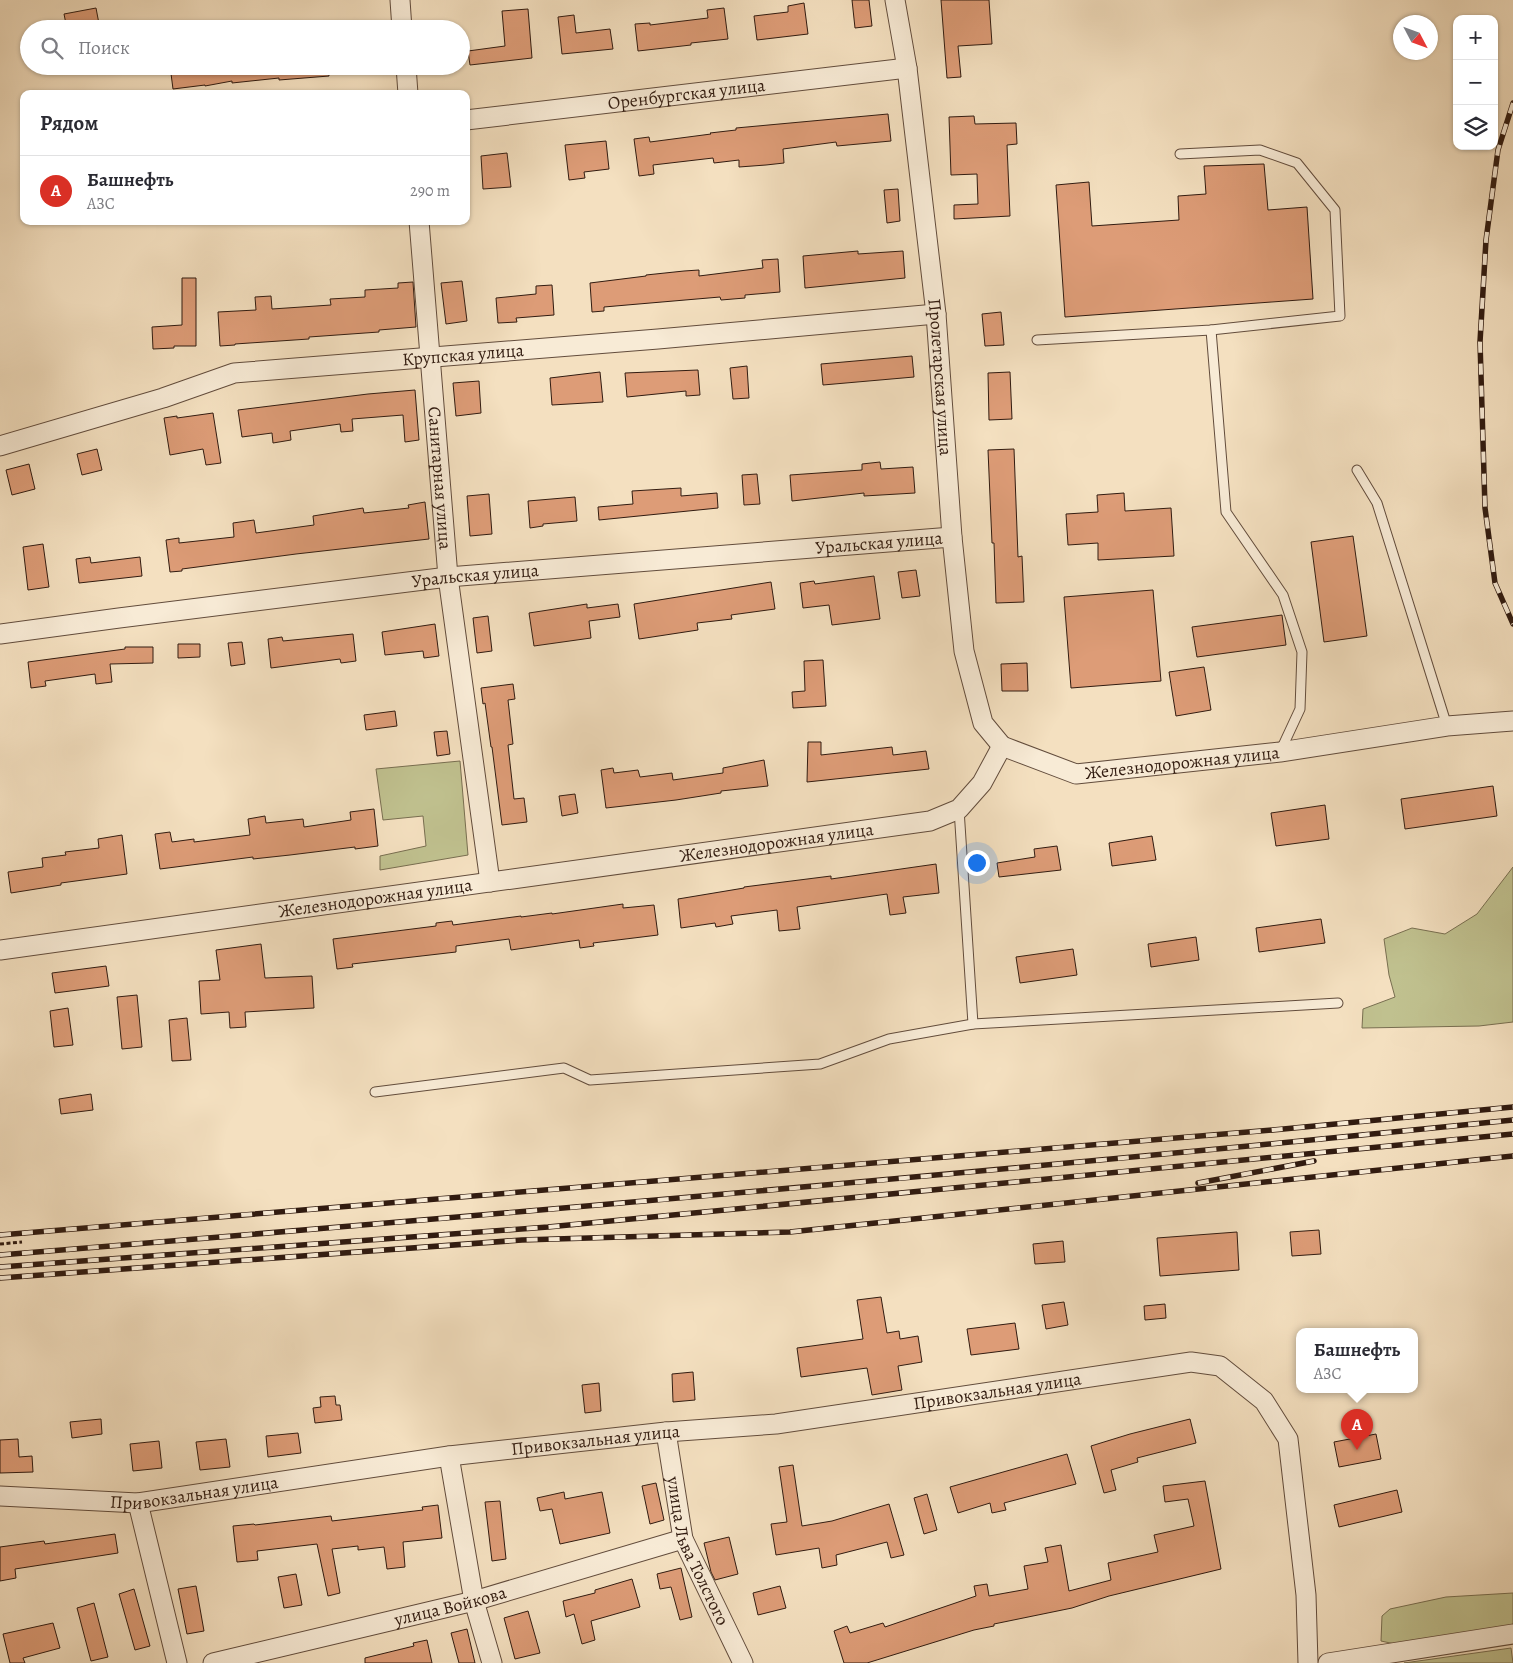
<!DOCTYPE html>
<html lang="ru">
<head>
<meta charset="utf-8">
<style>
  :root { --surface:#fff; --page:#f2f2f3; --text:#2b2b33; --muted:#7c7c81; --line:#e1e1e2; --accent:#d93025 }
  body { margin:0; font-family:Alegreya,serif; background:var(--page); color:var(--text) }
  .controls { position:absolute; right:15px; top:15px; display:grid; overflow:hidden; border-radius:10px; box-shadow:0 1px 4px #0004 }
  .controls button { width:45px; height:45px; display:grid; place-items:center; padding:0; border:0; border-bottom:1px solid var(--line); background:var(--surface); color:var(--text); font:25px sans-serif }
  .compass { position:absolute; left:1393px; top:15px; width:45px; height:45px; border-radius:50%; background:var(--surface); box-shadow:0 1px 4px #0004; rotate:131deg }
  .you { position:absolute; left:976px; top:862px; width:18px; height:18px; margin:-12px; border:4px solid #fff; border-radius:50%; background:#1a73e8; box-shadow:0 0 0 8px #1a73e833 }
  .badge { display:grid; place-items:center; width:32px; height:32px; border-radius:50%; background:var(--accent); color:#fff; font-size:16px; font-weight:700 }
  .pin { position:absolute; translate:-50% -41px; filter:drop-shadow(0 1px 2px #0008) }
  .pin::after { content:''; position:absolute; top:26px; width:18px; height:15px; background:inherit; clip-path:polygon(0 0,100% 0,50% 100%) }
  .popup { position:absolute; left:1296px; top:1328px; width:122px; height:65px; box-sizing:border-box; display:grid; place-content:center; border-radius:10px; background:var(--surface); filter:drop-shadow(0 1px 4px #0005); font-size:16px; white-space:nowrap; color:var(--muted) }
  .popup b { font-size:19px; color:var(--text) }
  .popup::after { content:''; position:absolute; left:50%; top:100%; margin-left:-10px; border:10px solid transparent; border-top-color:var(--surface) }
  .list { margin:0; padding:0; list-style:none }
  h2 { display:flex; justify-content:space-between; align-items:center; height:65px; margin:0; padding:0 20px; font-size:21px }
  h2 small { font-size:16px; font-weight:400; color:var(--muted) }
  .list li { display:grid; grid-template-columns:32px 1fr auto; gap:15px; align-items:center; box-sizing:border-box; height:70px; padding:0 20px; border-top:1px solid var(--line) }
  .list b { display:block; font-size:19px; white-space:nowrap }
  .list p { margin:0; font-size:16px; white-space:nowrap; color:var(--muted) }
  .list em { font-size:16px; font-style:normal; color:var(--muted) }
  .icon { flex:none; width:28px; height:28px; fill:none; stroke:currentColor; stroke-width:2; stroke-linecap:round; stroke-linejoin:round }
  .map { position:relative; flex:none; width:1513px; height:1663px; overflow:hidden }
  .search { position:absolute; background:var(--surface); box-shadow:0 1px 4px #0004; left:20px; top:20px; width:450px; height:55px; display:flex; align-items:center; gap:12px; box-sizing:border-box; padding:0 18px; border-radius:28px; color:var(--muted); font-size:19px }
  .panel { position:absolute; background:var(--surface); box-shadow:0 1px 4px #0004; left:20px; top:90px; width:450px; height:135px; border-radius:10px }
  .map>svg:first-child { display:block }
  .green { fill:#c0c18f; stroke:#786e50 }
  .building { fill:#dd9c77; stroke:#311b10 }
  .lines { fill:none; stroke-linecap:round; stroke-linejoin:round }
  .lane-casing { stroke:#624c3c; stroke-width:11 }
  .street-casing { stroke:#624c3c; stroke-width:21 }
  .path { stroke:#311b10; stroke-width:3; stroke-dasharray:4 2.5; stroke-linecap:butt }
  .lane { stroke:#f8ebd6; stroke-width:9 }
  .street { stroke:#f8ebd6; stroke-width:19 }
  .rail-casing { stroke:#311b10; stroke-width:5.5 }
  .rail { stroke:#f8ebd6; stroke-width:4; stroke-dasharray:11; stroke-linecap:butt }
  .labels { text-anchor:middle; stroke-width:5; stroke-linejoin:round; paint-order:stroke }
  .street-label { font-size:18px; fill:#311b10; stroke:#f8ebd6 }
</style>
</head>
<body>
<div class="map">
<svg width="1513" height="1663" viewBox="0 0 1513 1663">
  <rect width="100%" height="100%" fill="#f4e0c0"/>
  <filter id="stains"><feTurbulence type="fractalNoise" baseFrequency=".004" numOctaves="4"/><feColorMatrix values="0 0 0 0 .2 0 0 0 0 .09 0 0 0 0 .02 0 0 0 .5 -.17"/></filter>
  <radialGradient id="worn" r=".72"><stop offset=".6" stop-color="#630" stop-opacity="0"/><stop offset="1" stop-color="#630" stop-opacity=".3"/></radialGradient>
  <g class="green">
    <polygon points="460,761 468,855 380,870 380,856 426,846 423,816 383,820 376,769"/>
    <polygon points="1513,867 1513,1022 1479,1026 1362,1028 1363,1009 1395,997 1389,975 1384,939 1412,928 1445,934 1477,914"/>
    <polygon points="1513,1593 1513,1627 1404,1646 1381,1641 1382,1616 1390,1609 1446,1597"/>
    <polygon points="1511,1648 1513,1663 1404,1663"/>
  </g>
  <g class="building">
    <polygon points="852,0 869,0 872,26 855,28"/>
    <polygon points="941,0 989,0 992,44 958,46 961,77 947,78"/>
    <polygon points="804,3 808,34 757,40 754,16 788,12 788,6"/>
    <polygon points="96,8 100,29 67,29 64,14"/>
    <polygon points="724,8 728,39 691,43 691,45 638,51 635,24 650,23 650,25 708,18 707,10"/>
    <polygon points="528,9 532,58 470,65 468,51 505,46 502,11"/>
    <polygon points="574,15 576,33 610,29 613,49 562,54 558,17"/>
    <polygon points="170,66 328,66 329,76 279,80 279,78 232,83 232,81 205,86 205,85 173,89"/>
    <polygon points="888,114 891,141 837,146 836,142 783,149 784,163 766,165 739,167 739,160 714,163 713,158 653,165 654,174 639,176 634,139 649,137 650,142 711,134 710,133 736,130 736,128"/>
    <polygon points="974,116 975,124 1016,123 1017,144 1007,145 1010,216 954,219 954,205 978,204 977,174 951,175 949,117"/>
    <polygon points="606,141 609,169 584,172 585,178 569,180 565,145"/>
    <polygon points="507,153 511,187 483,189 481,156"/>
    <polygon points="1264,164 1268,210 1307,207 1313,299 1065,317 1056,185 1089,182 1092,226 1179,220 1178,196 1206,194 1204,166"/>
    <polygon points="898,189 900,221 887,223 884,190"/>
    <polygon points="858,251 858,254 903,251 905,278 805,288 803,256"/>
    <polygon points="778,259 780,292 745,295 745,298 721,300 720,297 627,305 604,307 604,311 592,312 590,283 646,276 646,275 684,271 699,270 699,276 763,268 762,260"/>
    <polygon points="182,278 196,278 196,346 174,346 174,348 153,349 152,327 182,325"/>
    <polygon points="462,281 467,321 446,324 441,283"/>
    <polygon points="413,282 416,327 379,330 379,332 309,337 309,339 235,344 235,345 220,346 218,312 256,310 255,297 271,296 272,309 331,305 330,299 365,297 365,290 398,288 398,283"/>
    <polygon points="552,285 554,315 516,318 517,322 498,323 496,298 536,294 536,286"/>
    <polygon points="1001,312 1004,345 985,346 982,314"/>
    <polygon points="912,356 914,377 823,385 821,364"/>
    <polygon points="747,366 749,398 733,399 730,368"/>
    <polygon points="698,370 700,395 686,396 686,391 627,397 625,373"/>
    <polygon points="600,372 603,402 552,405 550,378"/>
    <polygon points="1010,372 1012,419 989,420 988,373"/>
    <polygon points="479,381 481,413 456,416 453,383"/>
    <polygon points="415,390 419,440 405,442 403,415 352,419 353,431 341,432 340,424 290,431 291,440 273,443 272,433 242,437 238,410 368,394"/>
    <polygon points="213,413 221,463 206,465 203,449 170,455 164,418 177,416 177,418"/>
    <polygon points="97,449 102,470 82,475 77,454"/>
    <polygon points="1014,449 1018,557 1022,556 1024,602 996,603 994,543 992,543 988,450"/>
    <polygon points="880,462 881,469 913,467 915,493 864,496 864,493 792,501 790,475 862,470 862,464"/>
    <polygon points="29,464 35,489 12,495 6,470"/>
    <polygon points="757,474 760,504 744,505 742,475"/>
    <polygon points="681,488 681,496 717,493 718,508 599,520 598,507 633,504 632,491"/>
    <polygon points="1124,493 1125,511 1171,508 1174,556 1098,560 1098,543 1068,545 1066,514 1098,512 1097,495"/>
    <polygon points="489,494 492,534 470,536 467,496"/>
    <polygon points="575,497 577,521 543,524 543,526 530,528 528,501"/>
    <polygon points="425,502 429,539 296,554 182,569 182,571 170,572 166,540 179,538 179,543 234,537 233,523 254,520 256,533 314,525 313,516 363,508 364,513 409,508 408,505"/>
    <polygon points="1353,536 1367,636 1324,642 1311,542"/>
    <polygon points="43,544 49,587 28,590 23,547"/>
    <polygon points="90,557 91,563 140,557 142,576 79,583 76,559"/>
    <polygon points="916,570 920,596 902,598 898,572"/>
    <polygon points="874,576 880,619 832,625 829,605 803,608 800,583 814,581 815,584"/>
    <polygon points="771,582 775,609 731,615 732,619 697,623 698,630 639,639 634,604"/>
    <polygon points="1153,590 1161,681 1071,688 1064,597"/>
    <polygon points="587,604 587,608 618,604 620,617 589,621 591,638 534,646 529,613"/>
    <polygon points="1282,615 1286,645 1197,657 1192,627"/>
    <polygon points="488,616 492,651 477,653 473,618"/>
    <polygon points="435,624 439,656 424,658 423,651 385,655 382,632"/>
    <polygon points="353,634 356,661 341,663 340,659 271,668 268,639 282,637 283,641"/>
    <polygon points="242,642 245,664 231,666 228,643"/>
    <polygon points="178,644 200,644 200,657 178,658"/>
    <polygon points="125,647 153,647 153,663 110,664 112,682 96,684 95,674 45,681 46,686 31,688 28,662 125,649"/>
    <polygon points="823,660 826,706 793,708 792,692 805,691 804,661"/>
    <polygon points="1027,663 1028,691 1002,691 1001,664"/>
    <polygon points="1204,667 1211,710 1176,716 1169,672"/>
    <polygon points="513,684 515,699 508,700 513,744 508,745 514,799 524,798 527,822 502,825 492,747 491,747 485,703 483,704 481,688"/>
    <polygon points="395,711 397,726 366,730 364,715"/>
    <polygon points="447,731 450,754 437,756 434,732"/>
    <polygon points="808,742 821,742 821,755 892,747 893,755 926,751 929,769 807,782"/>
    <polygon points="764,760 768,786 721,791 721,793 676,800 606,808 601,770 613,768 614,773 638,770 640,777 672,773 673,780 723,773 723,768"/>
    <polygon points="1493,786 1497,816 1405,829 1401,799"/>
    <polygon points="575,794 578,813 562,816 559,796"/>
    <polygon points="1325,805 1329,839 1276,846 1271,813"/>
    <polygon points="374,809 378,846 355,849 355,847 290,855 253,859 253,857 160,869 155,834 170,832 172,842 194,839 194,842 250,835 248,819 265,816 266,823 303,819 304,827 351,820 350,812"/>
    <polygon points="122,835 127,874 61,883 61,885 11,893 8,872 43,867 42,858 66,855 65,852 99,848 98,839"/>
    <polygon points="1152,836 1156,860 1112,866 1109,843"/>
    <polygon points="1057,846 1061,870 999,877 997,863 1035,857 1034,849"/>
    <polygon points="936,864 939,893 903,897 906,913 890,915 887,894 797,907 800,929 779,931 777,910 731,916 733,924 716,927 715,923 681,928 678,899 744,888 744,887 831,876 831,879"/>
    <polygon points="623,904 623,908 654,905 658,935 593,943 594,946 580,948 579,940 511,950 509,939 456,946 456,952 352,964 353,967 337,969 333,939 436,926 436,923 452,921 453,925 521,916 521,917 552,913 552,914"/>
    <polygon points="1321,919 1325,943 1259,952 1256,928"/>
    <polygon points="1196,937 1199,960 1151,967 1148,944"/>
    <polygon points="261,944 265,978 312,976 314,1008 245,1012 246,1027 230,1028 229,1012 201,1014 199,981 220,980 216,950"/>
    <polygon points="1073,949 1077,975 1020,983 1016,957"/>
    <polygon points="106,966 109,986 55,993 52,973"/>
    <polygon points="137,995 142,1047 122,1049 117,997"/>
    <polygon points="68,1008 73,1045 54,1047 50,1011"/>
    <polygon points="187,1018 191,1060 172,1061 169,1020"/>
    <polygon points="91,1094 93,1110 61,1114 59,1099"/>
    <polygon points="1319,1230 1321,1254 1292,1256 1290,1232"/>
    <polygon points="1237,1232 1239,1270 1160,1276 1157,1238"/>
    <polygon points="1063,1241 1065,1262 1035,1264 1033,1244"/>
    <polygon points="881,1297 887,1333 899,1331 900,1339 918,1336 922,1362 898,1366 902,1390 872,1395 867,1368 801,1377 797,1348 863,1339 857,1300"/>
    <polygon points="1064,1302 1068,1325 1046,1329 1042,1305"/>
    <polygon points="1165,1304 1166,1318 1145,1320 1144,1306"/>
    <polygon points="1015,1323 1019,1349 971,1355 967,1329"/>
    <polygon points="693,1372 695,1400 673,1402 672,1374"/>
    <polygon points="599,1383 601,1411 585,1413 582,1385"/>
    <polygon points="335,1396 336,1405 340,1405 342,1420 315,1423 313,1408 321,1407 320,1397"/>
    <polygon points="101,1419 102,1434 72,1438 70,1422"/>
    <polygon points="1190,1419 1196,1443 1137,1458 1138,1462 1111,1470 1116,1490 1104,1493 1091,1446 1130,1434"/>
    <polygon points="298,1433 301,1453 268,1457 266,1436"/>
    <polygon points="1376,1434 1381,1459 1339,1467 1334,1442"/>
    <polygon points="18,1439 19,1457 32,1456 33,1472 0,1473 0,1440"/>
    <polygon points="226,1439 230,1467 200,1470 196,1442"/>
    <polygon points="159,1441 162,1468 133,1471 130,1444"/>
    <polygon points="1067,1454 1076,1484 1004,1503 1006,1510 992,1513 990,1503 958,1513 950,1487"/>
    <polygon points="793,1465 802,1526 832,1521 889,1504 904,1555 891,1558 887,1542 836,1555 837,1565 822,1568 819,1548 776,1555 771,1524 787,1522 779,1467"/>
    <polygon points="1205,1481 1221,1569 1109,1596 1072,1608 994,1624 994,1626 974,1630 867,1663 844,1663 834,1631 847,1626 850,1633 883,1623 885,1627 976,1596 974,1586 987,1584 989,1596 1028,1589 1024,1566 1048,1562 1045,1548 1061,1545 1069,1591 1111,1580 1108,1563 1158,1552 1154,1535 1194,1526 1188,1499 1165,1502 1163,1486"/>
    <polygon points="656,1483 664,1520 650,1524 642,1486"/>
    <polygon points="1397,1490 1402,1512 1339,1527 1334,1505"/>
    <polygon points="564,1492 565,1499 602,1492 610,1533 560,1544 552,1509 540,1511 537,1498"/>
    <polygon points="927,1494 937,1530 924,1534 914,1498"/>
    <polygon points="500,1501 506,1559 492,1561 485,1502"/>
    <polygon points="438,1505 442,1538 403,1542 405,1567 387,1569 384,1547 358,1550 358,1546 332,1549 340,1593 328,1596 317,1544 257,1551 258,1560 237,1562 233,1526 254,1524 255,1525 331,1516 332,1521 423,1510 422,1507"/>
    <polygon points="115,1534 118,1553 15,1569 16,1578 0,1581 0,1547 44,1541 45,1544"/>
    <polygon points="729,1537 738,1574 715,1580 711,1572 704,1543"/>
    <polygon points="681,1568 692,1617 680,1620 671,1587 660,1589 657,1574"/>
    <polygon points="296,1574 302,1605 284,1608 278,1577"/>
    <polygon points="632,1579 640,1607 591,1621 595,1640 582,1644 574,1614 566,1617 563,1601 595,1593 595,1590"/>
    <polygon points="196,1586 204,1631 187,1634 178,1589"/>
    <polygon points="780,1586 786,1608 758,1615 753,1593"/>
    <polygon points="134,1589 150,1646 135,1650 119,1594"/>
    <polygon points="94,1603 108,1657 91,1661 77,1608"/>
    <polygon points="528,1611 540,1653 515,1659 504,1618"/>
    <polygon points="53,1623 60,1648 23,1658 25,1663 10,1663 3,1634"/>
    <polygon points="467,1629 475,1663 459,1663 451,1633"/>
    <polygon points="427,1640 432,1663 365,1663 365,1658 414,1646 413,1643"/>
  </g>
  <g class="lines">
    <g class="lane-casing">
      <g id="lane">
        <polyline points="1211,330 1226,512 1283,595 1302,652 1300,709 1280,752"/>
        <polyline points="1037,340 1211,330 1340,316 1335,210 1297,163 1260,150 1180,154"/>
        <polyline points="1357,470 1377,503 1447,726"/>
        <polyline points="959,809 973,1024"/>
        <polyline points="375,1092 564,1068 590,1080 820,1064 889,1039 973,1024 1338,1003"/>
      </g>
    </g>
    <g class="street-casing">
      <g id="street">
        <polyline points="400,0 402,29"/>
        <path id="s1" d="M895 0 907 68 936 314 952 537 964 651 983 723 1002 746"/>
        <polyline points="406,66 408,94"/>
        <path id="s2" d="M466 120 907 68"/>
        <path id="s3" d="M419 221 448 577 490 882"/>
        <path id="s4" d="M0 446 163 398 234 373 658 339 936 314"/>
        <path id="s5" d="M0 634 119 618 448 577 952 537"/>
        <path id="s6" d="M1002 746 1076 774 1280 752 1447 726 1513 721"/>
        <path id="s7" d="M0 950 930 821 959 809 982 783 1002 746"/>
        <path id="s8" d="M666 1432 683 1539 743 1663"/>
        <polyline points="449,1456 474,1601 492,1663"/>
        <path id="s9" d="M0 1496 138 1503 449 1456 666 1432 776 1424 1191 1362 1220 1366 1264 1401 1288 1439 1306 1595 1308 1663"/>
        <polyline points="138,1503 177,1663"/>
        <path id="s10" d="M213 1663 474 1601 683 1539"/>
        <polyline points="1328,1663 1513,1634"/>
      </g>
    </g>
    <polyline class="path" points="0,1244 22,1242"/>
    <use href="#lane" class="lane"/>
    <use href="#street" class="street"/>
    <g class="rail-casing">
      <g id="rail">
        <polyline points="1513,103 1498,150 1486,240 1480,342 1485,508 1495,583 1513,624"/>
        <polyline points="1198,1183 1314,1161"/>
        <polyline points="0,1235 1273,1130 1513,1107"/>
        <path d="M0 1255C505 1214 1009 1171 1513 1120"/>
        <polyline points="0,1267 548,1227 1513,1134"/>
        <polyline points="0,1278 522,1240 790,1232 1513,1156"/>
      </g>
    </g>
    <use href="#rail" class="rail"/>
  </g>
  <g class="labels">
    <g class="street-label">
      <text dy="6" stroke="none"><textPath href="#s2" startOffset="222">Оренбургская улица</textPath></text>
      <text dy="6" stroke="none"><textPath href="#s4" startOffset="475">Крупская улица</textPath></text>
      <text dy="6" stroke="none"><textPath href="#s1" startOffset="380">Пролетарская улица</textPath></text>
      <text dy="6" stroke="none"><textPath href="#s3" startOffset="258">Санитарная улица</textPath></text>
      <text dy="6" stroke="none"><textPath href="#s5" startOffset="884">Уральская улица</textPath></text>
      <text dy="6" stroke="none"><textPath href="#s5" startOffset="479">Уральская улица</textPath></text>
      <text dy="6" stroke="none"><textPath href="#s6" startOffset="186">Железнодорожная улица</textPath></text>
      <text dy="6" stroke="none"><textPath href="#s7" startOffset="784">Железнодорожная улица</textPath></text>
      <text dy="6" stroke="none"><textPath href="#s7" startOffset="379">Железнодорожная улица</textPath></text>
      <text dy="6" stroke="none"><textPath href="#s9" startOffset="1005">Привокзальная улица</textPath></text>
      <text dy="6" stroke="none"><textPath href="#s9" startOffset="600">Привокзальная улица</textPath></text>
      <text dy="6" stroke="none"><textPath href="#s9" startOffset="195">Привокзальная улица</textPath></text>
      <text dy="6" stroke="none"><textPath href="#s8" startOffset="124">улица Льва Толстого</textPath></text>
      <text dy="6" stroke="none"><textPath href="#s10" startOffset="244">улица Войкова</textPath></text>
    </g>
  </g>
  <rect width="100%" height="100%" filter="url(#stains)"/>
  <rect width="100%" height="100%" fill="url(#worn)"/>
</svg>
<div class="controls">
<button>+</button>
<button>−</button>
<button><svg class="icon" aria-label="layers" viewBox="0 0 24 24"><path d="M12 4l9 5-9 5-9-5zM3 14l9 5 9-5"/></svg></button>
</div>
<svg class="compass" viewBox="-18 -18 36 36"><path d="M0-13l5 13h-10z" fill="#e53935"/><path d="M0 13l5-13h-10z" fill="#7c7c81"/></svg>
<div class="you"></div>
<div class="pin badge" style="left:1357px;top:1450px">A</div>
<div class="popup"><b>Башнефть</b>АЗС</div>
<div class="search"><svg class="icon" aria-label="search" viewBox="0 0 24 24"><circle cx="10" cy="10" r="6"/><path d="M15 15l6 6"/></svg>Поиск</div>
<section class="panel">
<h2>Рядом<small></small></h2>
<ul class="list">
<li><span class="badge">A</span><div><b>Башнефть</b><p>АЗС</p></div><em>290 m</em></li>
</ul>
</section>
</div>
</body>
</html>
